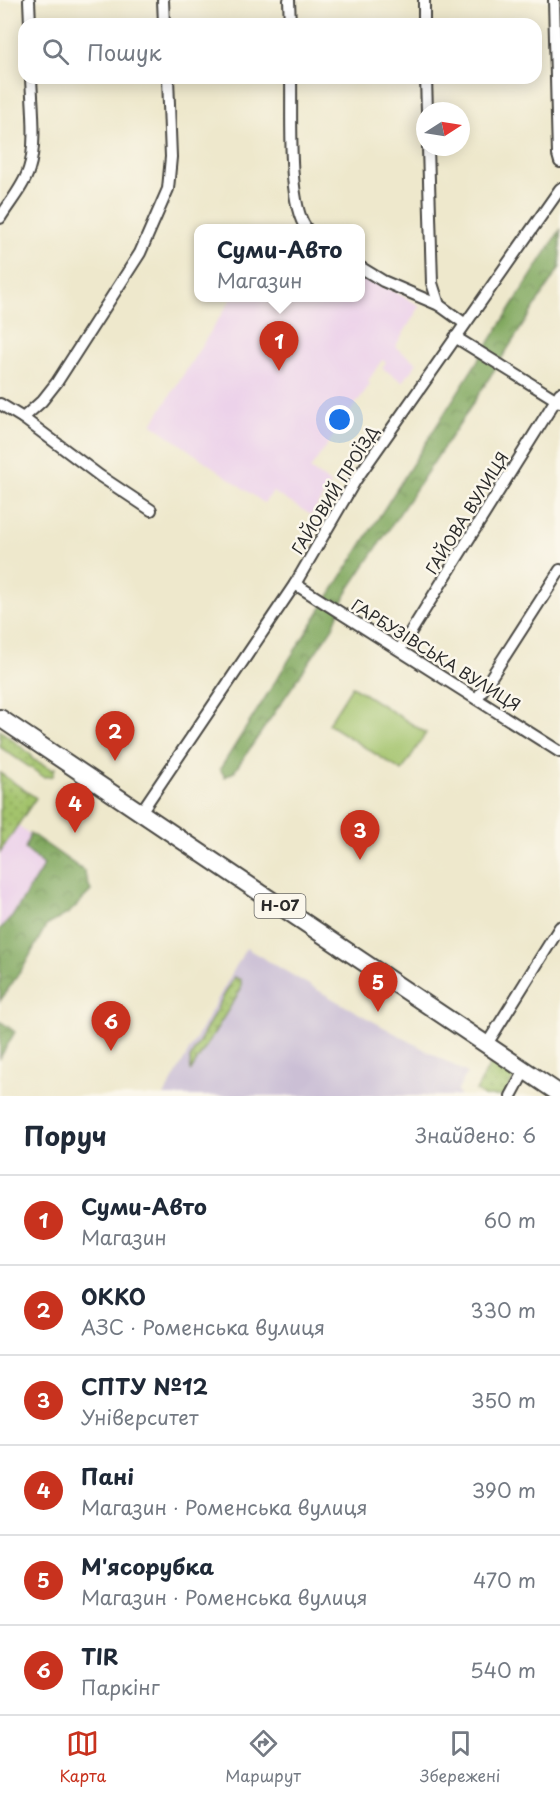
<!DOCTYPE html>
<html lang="uk">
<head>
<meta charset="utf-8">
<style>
  :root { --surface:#fff; --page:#f2f2f3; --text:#1f2937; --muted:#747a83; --line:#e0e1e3; --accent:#c8321e }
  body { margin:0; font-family:"Playpen Sans",sans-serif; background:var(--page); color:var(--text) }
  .compass { position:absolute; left:416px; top:102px; width:54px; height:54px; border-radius:50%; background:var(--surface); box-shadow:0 3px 15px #0003; rotate:78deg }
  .you { position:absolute; left:340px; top:420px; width:21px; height:21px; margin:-15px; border:4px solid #fff; border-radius:50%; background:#1a73e8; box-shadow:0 0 0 9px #1a73e833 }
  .badge { display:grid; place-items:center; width:39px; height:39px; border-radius:50%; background:var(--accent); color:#fff; font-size:20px; font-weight:700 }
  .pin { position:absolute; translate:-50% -50px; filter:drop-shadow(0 2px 3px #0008) }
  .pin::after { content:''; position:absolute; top:32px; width:21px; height:18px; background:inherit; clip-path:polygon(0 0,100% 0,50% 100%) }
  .popup { position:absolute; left:194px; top:224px; width:171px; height:78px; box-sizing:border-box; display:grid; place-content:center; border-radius:12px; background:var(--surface); filter:drop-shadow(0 2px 4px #0005); font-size:20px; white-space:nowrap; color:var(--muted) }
  .popup b { font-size:22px; color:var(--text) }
  .popup::after { content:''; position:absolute; left:50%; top:100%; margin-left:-12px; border:12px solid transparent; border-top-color:var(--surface) }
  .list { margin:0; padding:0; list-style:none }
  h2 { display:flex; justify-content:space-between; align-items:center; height:78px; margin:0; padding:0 24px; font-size:26px }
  h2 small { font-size:20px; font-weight:400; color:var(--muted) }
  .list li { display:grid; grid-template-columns:39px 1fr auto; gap:18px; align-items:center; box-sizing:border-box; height:90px; padding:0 24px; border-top:2px solid var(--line) }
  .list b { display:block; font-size:22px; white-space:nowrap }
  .list p { margin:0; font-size:20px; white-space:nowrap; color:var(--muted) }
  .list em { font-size:20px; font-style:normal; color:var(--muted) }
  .icon { flex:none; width:33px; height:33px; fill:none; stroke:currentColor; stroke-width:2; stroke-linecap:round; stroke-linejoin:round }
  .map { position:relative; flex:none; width:560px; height:1096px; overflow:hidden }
  .search { position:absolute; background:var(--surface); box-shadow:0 3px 15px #0003; left:18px; right:18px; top:18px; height:66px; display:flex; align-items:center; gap:15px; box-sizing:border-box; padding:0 21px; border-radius:18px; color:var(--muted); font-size:22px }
  .sheet { height:618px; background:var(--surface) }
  nav { display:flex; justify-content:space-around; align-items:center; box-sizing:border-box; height:84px; border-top:2px solid var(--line); background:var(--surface); font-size:16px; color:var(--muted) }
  nav a { display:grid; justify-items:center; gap:3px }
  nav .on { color:var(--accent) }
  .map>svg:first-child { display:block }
  .built { fill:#ecd1ea }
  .industrial { fill:#cbbfd5 }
  .green { fill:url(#green-dots); stroke:#67774c; stroke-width:1.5 }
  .forest { fill:url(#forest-crowns); stroke:#566a46; stroke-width:1.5 }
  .pitch { fill:#a3c36c; stroke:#67774c; stroke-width:1.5 }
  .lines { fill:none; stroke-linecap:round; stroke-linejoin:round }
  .street-casing { stroke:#484743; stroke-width:14 }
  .primary-casing { stroke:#484743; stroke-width:20 }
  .street { stroke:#fff; stroke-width:10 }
  .primary { stroke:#fff; stroke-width:16 }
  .labels { text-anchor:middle; stroke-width:5; stroke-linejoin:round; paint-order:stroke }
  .shield { fill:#fbf7ec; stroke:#696865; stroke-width:1.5 }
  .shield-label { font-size:15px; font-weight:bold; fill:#2b2b2b }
  .street-label { font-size:16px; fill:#2b2b2b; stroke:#fbf7ec }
</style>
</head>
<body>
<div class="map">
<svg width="560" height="1096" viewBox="0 0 560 1096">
  <defs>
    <pattern id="green-dots" width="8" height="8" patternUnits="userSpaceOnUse" patternTransform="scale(1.5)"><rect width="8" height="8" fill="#a3c36c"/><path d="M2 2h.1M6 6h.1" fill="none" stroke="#859f59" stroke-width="1.8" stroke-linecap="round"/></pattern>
    <pattern id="forest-crowns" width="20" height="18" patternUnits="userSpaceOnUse" patternTransform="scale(1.5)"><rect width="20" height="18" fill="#82a960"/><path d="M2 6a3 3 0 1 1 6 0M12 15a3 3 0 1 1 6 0" fill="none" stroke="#6b8a4f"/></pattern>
  </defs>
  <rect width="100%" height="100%" fill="#fbf7ec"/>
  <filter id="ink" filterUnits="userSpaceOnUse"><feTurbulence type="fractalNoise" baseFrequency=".0167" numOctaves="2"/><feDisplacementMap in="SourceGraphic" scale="12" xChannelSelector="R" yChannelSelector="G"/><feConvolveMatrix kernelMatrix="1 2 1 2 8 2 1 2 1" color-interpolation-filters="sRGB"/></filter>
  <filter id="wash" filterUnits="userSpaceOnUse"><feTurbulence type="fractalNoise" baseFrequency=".008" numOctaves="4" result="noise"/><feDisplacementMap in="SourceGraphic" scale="24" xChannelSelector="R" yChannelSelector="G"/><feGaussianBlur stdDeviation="1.35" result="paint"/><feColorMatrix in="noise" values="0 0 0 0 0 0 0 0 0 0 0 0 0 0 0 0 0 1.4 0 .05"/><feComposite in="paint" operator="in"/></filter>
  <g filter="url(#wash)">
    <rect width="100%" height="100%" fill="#eee8cc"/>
    <g class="built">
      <polygon points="360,272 420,306 395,347 417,363 403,382 382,368 386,362 382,360 368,381 370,384 310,469 331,484 311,515 273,492 264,503 152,424 232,298 360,298"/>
      <polygon points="0,773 36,798 18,826 84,871 91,891 69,913 46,926 24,966 0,1001"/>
    </g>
    <polygon class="industrial" points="246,948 340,1003 467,1073 457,1092 461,1096 164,1096"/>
    <g class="green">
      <polygon points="0,730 31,755 32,759 52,769 55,768 53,776 44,777 0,747"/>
      <polygon points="0,773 36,798 0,852"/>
      <polygon points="234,977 241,980 241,989 191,1071 190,1059"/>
      <polygon points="492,1061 515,1076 504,1096 484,1096 476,1091"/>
    </g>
    <g class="forest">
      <polygon points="560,230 560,267 470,408 347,592 333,627 234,772 225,777 220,769"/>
      <polygon points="30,833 84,871 91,891 69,913 46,926 24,966 0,1001 0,929 12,917 44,865 25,849"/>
      <polygon points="0,1021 15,1032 0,1058"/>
    </g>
    <polygon class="pitch" points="352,686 426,733 402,771 328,724"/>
  </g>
  <g filter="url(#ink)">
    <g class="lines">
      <g class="street-casing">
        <g id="street">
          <polyline points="29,0 30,24"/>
          <polyline points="163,0 164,24"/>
          <polyline points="289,0 290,24"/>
          <polyline points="424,0 424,24"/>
          <polyline points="554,0 558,155 560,162"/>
          <path d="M291 78C292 114 287 202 306 228"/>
          <polyline points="426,78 427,111"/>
          <polyline points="428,147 432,283 439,305"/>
          <path d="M0 218C10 202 24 186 29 169 37 146 32 103 31 78"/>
          <polyline points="360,267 383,281 439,305 464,323"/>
          <polyline points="455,337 560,402"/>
          <polyline points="0,404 23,418 100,476 151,510"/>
          <polyline points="23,418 42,401 57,382 140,253 168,189 171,157 168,78"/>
          <polyline points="295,584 560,752"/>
          <polyline points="400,649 560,393"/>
          <polyline points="477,699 560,570"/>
          <polyline points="141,812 295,584 355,481 560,189"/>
          <polyline points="487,1044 560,927"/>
          <polyline points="511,1096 525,1070"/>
        </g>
      </g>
      <g class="primary-casing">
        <polyline id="primary" points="0,718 560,1094"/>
      </g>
      <use href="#street" class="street"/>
      <use href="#primary" class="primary"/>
    </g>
  </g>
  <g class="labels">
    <rect class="shield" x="254.5" y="894" width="51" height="24" rx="4.5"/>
    <g class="shield-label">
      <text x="280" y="911">Н-07</text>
    </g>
    <g class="street-label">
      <text transform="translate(335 490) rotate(-58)" y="6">ГАЙОВИЙ ПРОЇЗД</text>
      <text transform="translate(467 513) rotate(-58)" y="6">ГАЙОВА ВУЛИЦЯ</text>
      <text transform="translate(436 655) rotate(32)" y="6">ГАРБУЗІВСЬКА ВУЛИЦЯ</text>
    </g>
  </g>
</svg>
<svg class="compass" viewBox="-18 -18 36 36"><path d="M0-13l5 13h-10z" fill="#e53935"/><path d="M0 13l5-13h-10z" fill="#747a83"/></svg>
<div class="you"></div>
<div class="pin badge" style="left:279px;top:371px">1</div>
<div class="popup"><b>Суми-Авто</b>Магазин</div>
<div class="pin badge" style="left:115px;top:761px">2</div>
<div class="pin badge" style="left:360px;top:860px">3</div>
<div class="pin badge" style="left:75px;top:833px">4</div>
<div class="pin badge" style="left:378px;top:1012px">5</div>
<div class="pin badge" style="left:111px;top:1051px">6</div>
<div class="search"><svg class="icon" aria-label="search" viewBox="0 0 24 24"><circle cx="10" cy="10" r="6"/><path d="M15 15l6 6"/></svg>Пошук</div>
</div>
<section class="sheet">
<h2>Поруч<small>Знайдено: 6</small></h2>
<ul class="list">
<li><span class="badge">1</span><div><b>Суми-Авто</b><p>Магазин</p></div><em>60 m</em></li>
<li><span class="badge">2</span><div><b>ОККО</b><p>АЗС · Роменська вулиця</p></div><em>330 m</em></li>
<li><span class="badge">3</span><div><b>СПТУ №12</b><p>Університет</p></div><em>350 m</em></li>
<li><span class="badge">4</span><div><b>Пані</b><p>Магазин · Роменська вулиця</p></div><em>390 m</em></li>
<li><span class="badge">5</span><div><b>М'ясорубка</b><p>Магазин · Роменська вулиця</p></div><em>470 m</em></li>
<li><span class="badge">6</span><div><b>TIR</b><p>Паркінг</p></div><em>540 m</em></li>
</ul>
</section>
<nav>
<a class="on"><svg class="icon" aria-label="map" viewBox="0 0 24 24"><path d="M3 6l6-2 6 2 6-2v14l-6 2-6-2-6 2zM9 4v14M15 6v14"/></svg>Карта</a>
<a><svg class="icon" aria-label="directions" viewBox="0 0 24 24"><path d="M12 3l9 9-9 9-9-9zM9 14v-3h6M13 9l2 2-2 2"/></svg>Маршрут</a>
<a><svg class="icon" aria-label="saved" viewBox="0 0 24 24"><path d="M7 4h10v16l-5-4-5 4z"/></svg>Збережені</a>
</nav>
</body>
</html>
